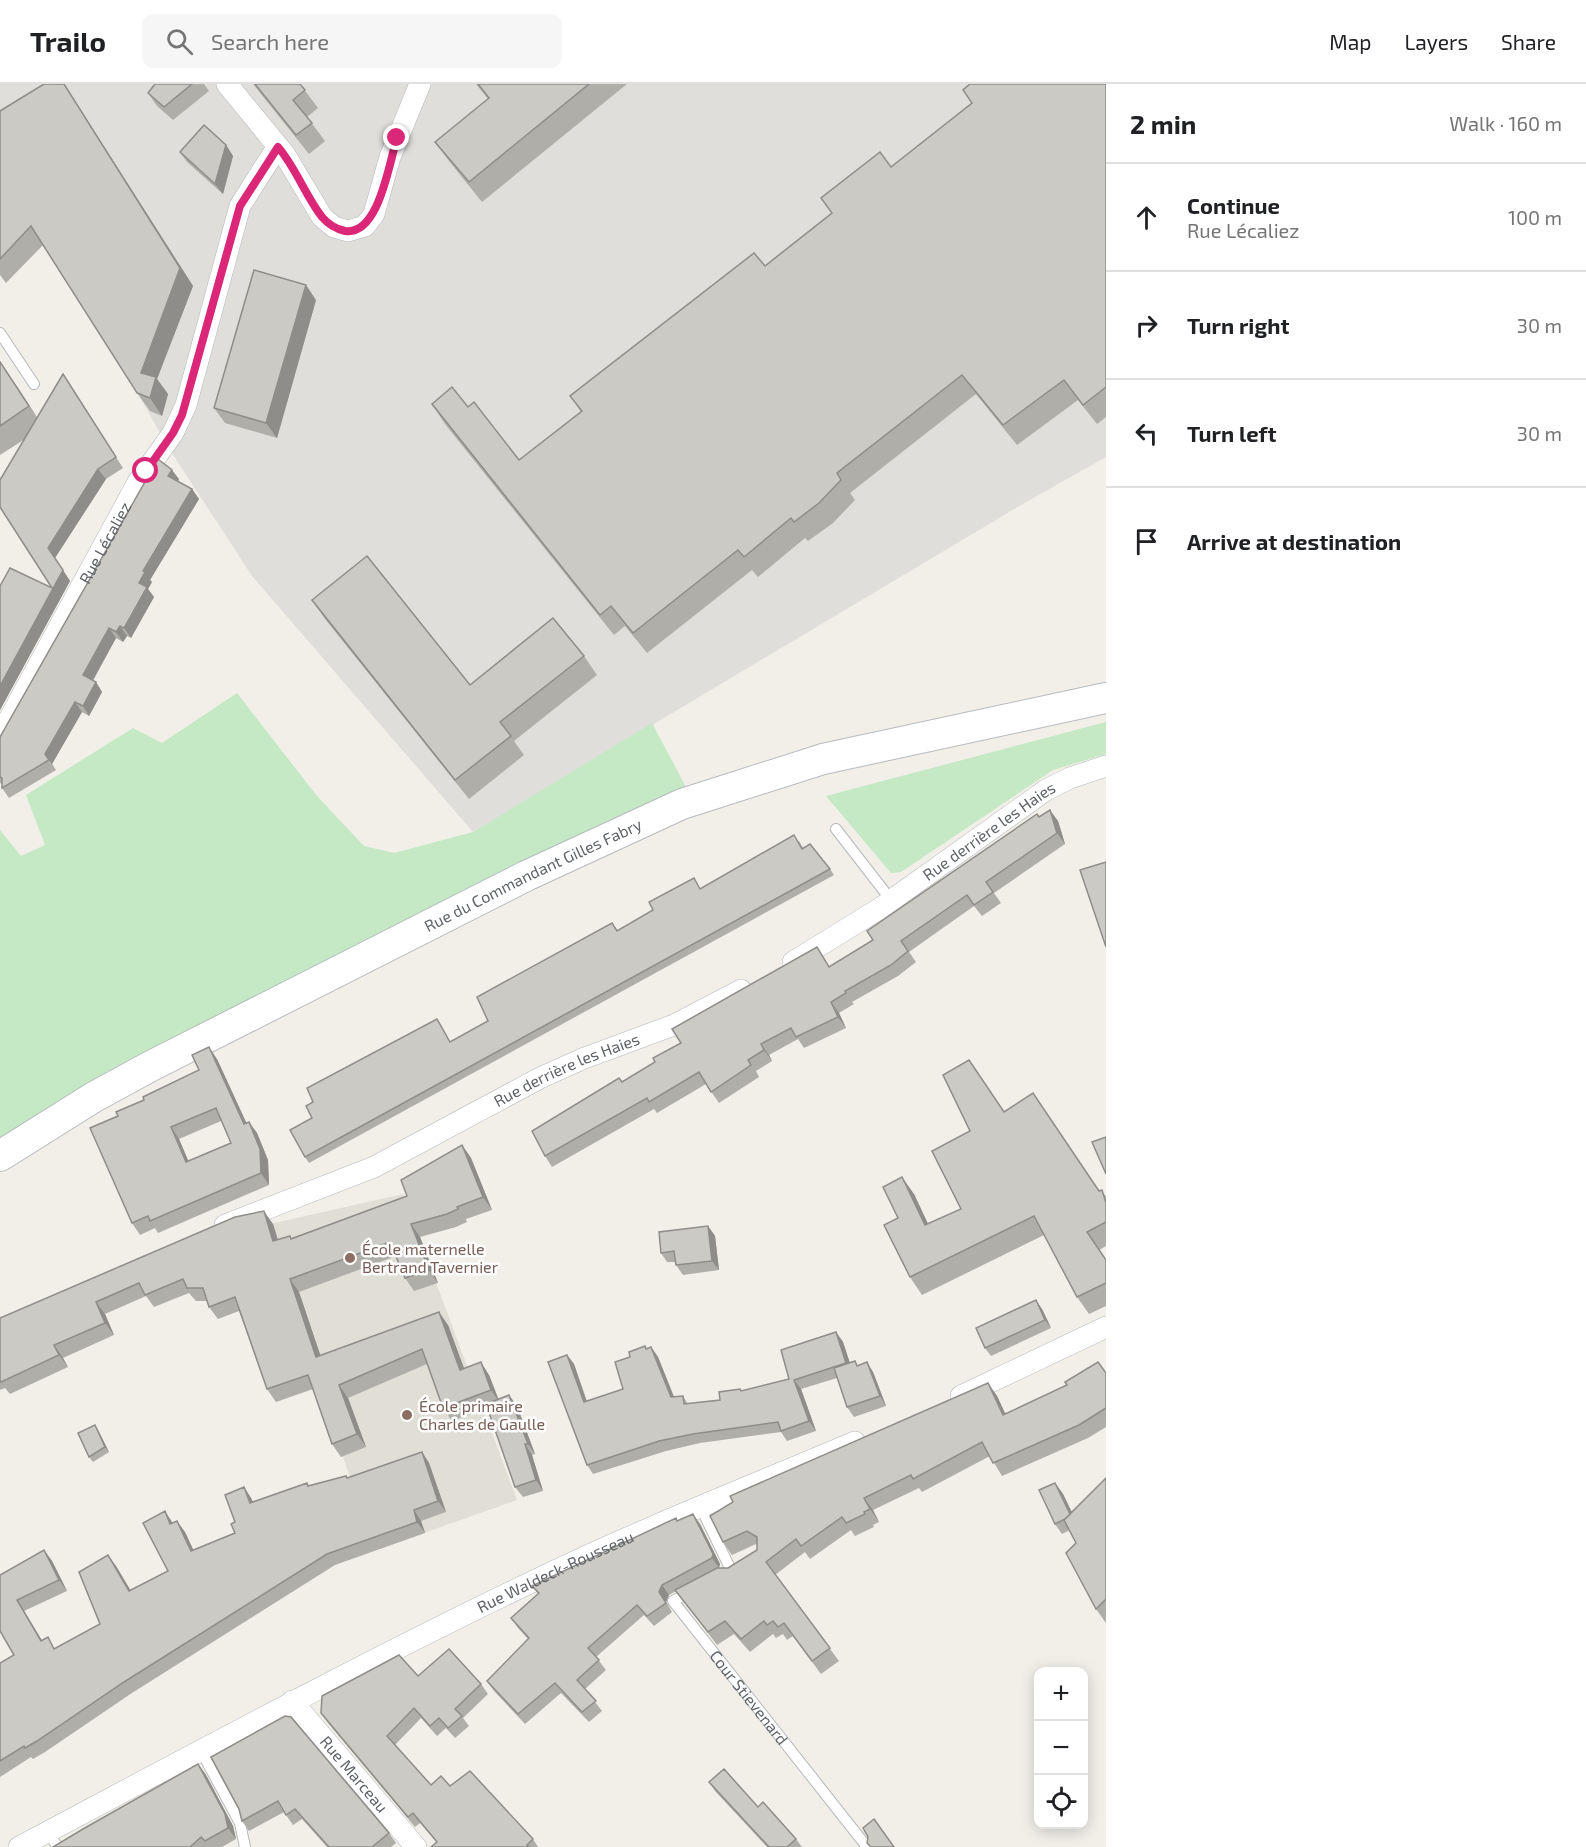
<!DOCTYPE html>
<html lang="en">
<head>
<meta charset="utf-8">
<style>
  :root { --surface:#fff; --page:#f6f6f6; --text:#202124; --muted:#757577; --line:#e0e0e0 }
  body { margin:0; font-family:"Exo 2",sans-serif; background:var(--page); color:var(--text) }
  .controls { position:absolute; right:18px; bottom:18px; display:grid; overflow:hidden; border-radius:12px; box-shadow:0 3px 15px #0003 }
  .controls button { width:54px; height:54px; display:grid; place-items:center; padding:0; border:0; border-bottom:2px solid var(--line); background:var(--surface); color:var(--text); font:30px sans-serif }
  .stop { position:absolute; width:18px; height:18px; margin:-14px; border:4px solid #db2777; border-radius:50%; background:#fff }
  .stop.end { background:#db2777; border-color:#fff; box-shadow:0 2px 6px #0008 }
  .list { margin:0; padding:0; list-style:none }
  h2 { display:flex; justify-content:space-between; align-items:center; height:78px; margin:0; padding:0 24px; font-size:26px }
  h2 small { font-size:20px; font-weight:400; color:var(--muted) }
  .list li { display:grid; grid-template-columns:39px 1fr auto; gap:18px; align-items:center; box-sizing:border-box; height:108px; padding:0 24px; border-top:2px solid var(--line) }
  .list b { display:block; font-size:22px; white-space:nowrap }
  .list p { margin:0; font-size:20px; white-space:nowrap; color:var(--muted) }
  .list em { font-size:20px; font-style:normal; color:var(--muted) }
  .icon { flex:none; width:33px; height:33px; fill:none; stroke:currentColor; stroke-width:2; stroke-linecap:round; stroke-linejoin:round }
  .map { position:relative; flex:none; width:1106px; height:1763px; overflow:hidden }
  header { display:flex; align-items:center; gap:36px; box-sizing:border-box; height:84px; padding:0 30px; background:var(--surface); border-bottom:2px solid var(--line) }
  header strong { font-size:28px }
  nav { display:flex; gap:33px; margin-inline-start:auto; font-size:21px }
  .search { width:420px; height:54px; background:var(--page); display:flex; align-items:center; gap:15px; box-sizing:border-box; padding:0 21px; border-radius:12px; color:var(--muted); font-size:22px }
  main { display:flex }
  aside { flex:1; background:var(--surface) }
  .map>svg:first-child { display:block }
  .industrial { fill:#e0deda }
  .education { fill:#e1ded6 }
  .green { fill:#c5e8c5 }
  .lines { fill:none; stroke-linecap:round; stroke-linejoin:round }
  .lane-casing { stroke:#b5b8bc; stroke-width:12 }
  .street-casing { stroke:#b5b8bc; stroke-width:22 }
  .secondary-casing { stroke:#b6babf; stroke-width:32 }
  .lane { stroke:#fff; stroke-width:10 }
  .street { stroke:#fff; stroke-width:21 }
  .secondary { stroke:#fff; stroke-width:30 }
  .wall { fill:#afaea9; fill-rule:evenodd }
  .shaded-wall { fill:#8f8d8a }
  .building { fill:#cccac5; stroke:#8f8d8a; stroke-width:1.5; fill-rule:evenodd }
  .route { stroke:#db2777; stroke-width:8 }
  .education-dot { fill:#8d6e63; stroke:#fff; stroke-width:2 }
  .labels { text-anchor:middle; stroke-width:5; stroke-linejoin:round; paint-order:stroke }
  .street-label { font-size:16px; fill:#5f6368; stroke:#fff }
  .education-label { font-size:16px; fill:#785e54; stroke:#fff; text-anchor:start }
</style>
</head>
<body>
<header>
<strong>Trailo</strong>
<div class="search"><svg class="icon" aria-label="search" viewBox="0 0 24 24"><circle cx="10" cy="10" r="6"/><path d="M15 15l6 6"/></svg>Search here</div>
<nav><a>Map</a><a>Layers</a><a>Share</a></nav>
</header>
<main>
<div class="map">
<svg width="1106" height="1763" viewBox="0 0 1106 1763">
  <rect width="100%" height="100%" fill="#f1efe8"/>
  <polygon class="industrial" points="0,0 1106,0 1106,373 1021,421 473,748 252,492 168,363 0,66"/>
  <polygon class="education" points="403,1110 517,1416 376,1466 261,1142"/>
  <g class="green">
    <polygon points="237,609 317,712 364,762 394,769 473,748 652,639 686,703 407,835 93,1000 0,1055 0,746 21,772 45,761 26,711 133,644 162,659"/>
    <polygon points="1106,638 1106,670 1053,686 901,788 891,789 826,712"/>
  </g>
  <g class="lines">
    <g class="lane-casing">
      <g id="lane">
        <polyline points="0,249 34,300"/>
        <polyline points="836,745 891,816"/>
        <polyline points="700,1422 731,1486 723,1490"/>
        <path id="s1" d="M690 1508 673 1517 867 1763"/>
        <polyline points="200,1665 240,1739 245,1763"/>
        <polyline points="47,1748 58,1763"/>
      </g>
    </g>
    <g class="street-casing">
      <g id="street">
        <polyline points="227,0 285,71 322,133 334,143 348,147 365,142 374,130 390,73 420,0"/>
        <path id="s2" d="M0 652 138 398 173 349 186 321 240 122 278 62"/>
        <path id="s3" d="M793 878 882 823 1046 706 1070 694 1106 682"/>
        <path id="s4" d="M225 1141 374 1083 540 994 582 975 674 941 741 906"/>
        <polyline points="961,1312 1106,1243"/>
        <path id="s5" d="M292 1617 416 1763"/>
        <path id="s6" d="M19 1763C191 1672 362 1579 538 1495 641 1445 749 1403 855 1358"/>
      </g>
    </g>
    <g class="secondary-casing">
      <g id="secondary">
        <path id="s7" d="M0 1072 94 1013 151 982 526 792 682 720 823 675 1106 614"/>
      </g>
    </g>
    <use href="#lane" class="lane"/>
    <use href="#street" class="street"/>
    <use href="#secondary" class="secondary"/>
  </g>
  <g class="wall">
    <polygon points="44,0 64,0 193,202 157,295 168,310 162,332 150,327 137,309 43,161 6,199 0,191 0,27"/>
    <polygon points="154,0 204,0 209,7 173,36 157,22 148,9 154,1"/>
    <polygon points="253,0 300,0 318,24 307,33 325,57 309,70"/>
    <polygon points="476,0 627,0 482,118 449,77 435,58 488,15"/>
    <polygon points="1106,0 1106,333 1097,340 1078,316 1017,361 976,310 850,409 855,416 833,439 808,457 805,454 758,493 752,486 647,569 625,542 614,551 445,340 432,320 468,323 519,376 581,328 570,312 765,182 832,129 821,114 891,83 972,19 963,6"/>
    <polygon points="226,61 233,72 223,110 187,78 180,68"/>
    <polygon points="316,216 277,354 225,339 214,324"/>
    <polygon points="0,277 37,334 63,290 123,384 106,395 55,474 70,497 0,626 0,502 52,504 25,355 0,371"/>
    <polygon points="179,395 178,397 192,405 199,415 150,496 152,498 148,505 154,513 131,554 127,552 123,558 116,554 93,597 96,598 102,608 89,632 82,628 52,680 56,686 9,714 2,704 2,700 0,699 0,653"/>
    <polygon points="312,516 470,601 584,572 597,591 514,657 524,671 469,715 325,535"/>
    <polygon points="1039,733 1058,737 1065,760 994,809 1001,819 982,832 974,822 909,868 916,878 898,892 852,918 854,920 839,929 846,944 804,964 798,955 769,971 772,977 756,987 759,993 719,1019 706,1000 657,1029 654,1025 552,1083 545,1072 622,998 830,882 873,856"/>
    <polygon points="799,757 803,764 830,785 834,791 309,1079 305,1073 312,1034 441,941 450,958 488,937 617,846 701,804"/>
    <path d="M217 975 246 1039 249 1038 257 1049 268 1076 269 1101 158 1149 155 1144 140 1151 132 1139 118 1032 199 986ZM221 1037 231 1059 188 1077 179 1055Z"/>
    <polygon points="1005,1028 1106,1112 1106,1162 1099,1166 1106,1175 1106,1222 1089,1230 1077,1213 1044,1151 922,1211 910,1193 898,1134 914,1110 928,1140 961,1125 970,1047"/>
    <polygon points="462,1061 471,1074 492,1126 466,1135 467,1138 456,1143 420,1153 438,1199 414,1207 405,1194 396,1172 299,1208 320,1271 448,1241 464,1284 489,1291 498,1315 517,1322 535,1370 532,1371 543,1407 523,1413 515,1403 487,1324 452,1337 443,1324 427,1280 348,1314 366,1363 341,1373 332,1360 313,1305 276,1318 267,1305 239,1227 218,1235 209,1223 207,1217 196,1217 189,1209 154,1223 146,1212 105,1230 114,1251 63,1274 68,1283 10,1310 5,1304 0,1306 0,1234 273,1140 278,1156 291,1154 407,1112"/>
    <polygon points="708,1142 715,1152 719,1186 683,1191 676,1181 676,1178 667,1178 661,1169"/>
    <polygon points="1042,1225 1051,1244 991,1272 985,1264"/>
    <polygon points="836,1248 843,1258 850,1279 855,1277 858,1282 873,1288 886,1322 854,1333 847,1323 837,1294 801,1305 816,1347 787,1357 781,1348 700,1359 666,1367 593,1390 587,1381 567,1271 574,1280 587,1317 623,1305 630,1273 651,1263 658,1273 674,1313 683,1312 688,1320 720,1316 742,1307 789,1295"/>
    <polygon points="1106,1289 1106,1343 1088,1354 1002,1392 990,1372 922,1408 919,1404 873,1426 879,1438 873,1441 874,1443 855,1452 851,1446 810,1475 805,1468 775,1491 839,1577 821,1590 793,1552 787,1556 783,1550 776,1554 773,1550 750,1568 734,1550 717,1561 676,1507 669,1511 666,1518 672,1528 654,1542 644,1531 596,1573 606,1586 585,1605 602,1627 589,1638 561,1609 525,1640 494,1607 487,1597 528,1555 518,1544 511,1534 538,1510 532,1502 678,1436 700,1440 720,1480 719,1484 728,1484 757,1466 757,1461 756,1460 732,1471 723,1458 988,1299 997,1312 1005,1330"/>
    <polygon points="95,1341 98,1346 109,1368 93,1378 89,1373"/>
    <polygon points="422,1368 429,1379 446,1428 421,1437 425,1449 335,1481 132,1609 45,1668 33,1675 31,1673 0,1693 0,1579 14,1571 0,1547 44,1466 52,1477 67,1507 24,1527 42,1557 55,1565 100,1540 116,1482 130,1506 168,1487 173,1439 185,1448 193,1466 235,1449 235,1438 244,1403 251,1414 253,1418 307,1399 309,1402 348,1394"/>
    <polygon points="1106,1394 1106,1539 1096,1525 1076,1459 1070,1446 1062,1450 1055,1440 1055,1399 1063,1410 1072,1428"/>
    <polygon points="418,1592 481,1600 488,1610 463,1634 469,1642 455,1654 446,1644 437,1652 421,1634 395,1661 431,1701 450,1702 533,1755 538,1763 431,1763 437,1758 420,1739 415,1743 328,1639 321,1629"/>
    <polygon points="211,1673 389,1749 396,1759 391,1763 327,1763 302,1735 293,1741 284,1728 249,1747 242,1737 239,1725"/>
    <polygon points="198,1680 206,1691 233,1742 236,1755 222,1763 53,1763"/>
    <polygon points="709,1698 758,1723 796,1755 802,1763 767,1763 715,1707"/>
  </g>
  <g class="shaded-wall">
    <polygon points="64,0 193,202 157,295 168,310 162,332 150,314 141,289"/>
    <polygon points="226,61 233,72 223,110 215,100"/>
    <polygon points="306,201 316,216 277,354 266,339"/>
    <polygon points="0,277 43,342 29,322"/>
    <polygon points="98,385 106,395 55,474 70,497 0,626 0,602 63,486 48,464"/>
    <polygon points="172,386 179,395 175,402 168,392"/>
    <polygon points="192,405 199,415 150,496 152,498 148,505 154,513 131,554 124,544 143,487"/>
    <polygon points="120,542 127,552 123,558 116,548"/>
    <polygon points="109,544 116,554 90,601 83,591"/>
    <polygon points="96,598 102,608 89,632 83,622"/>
    <polygon points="75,618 82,628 52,680 56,686 45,670"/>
    <polygon points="1050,726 1058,737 1065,760 1057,749"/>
    <polygon points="831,918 839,929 846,944 838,933"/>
    <polygon points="761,960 769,971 772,977 764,966"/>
    <polygon points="209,963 217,975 252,1051 244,1040"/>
    <polygon points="249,1038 257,1049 268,1076 269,1101 261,1089"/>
    <polygon points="171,1043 179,1055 194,1090 186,1078"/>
    <polygon points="462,1061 471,1074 492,1126 483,1113"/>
    <polygon points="902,1093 914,1110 937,1159 925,1141"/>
    <polygon points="264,1127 273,1140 282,1170 273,1157"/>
    <polygon points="411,1140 420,1153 438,1199 429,1186"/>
    <polygon points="708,1142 715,1152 719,1186 712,1177"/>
    <polygon points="290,1195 299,1208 325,1285 316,1273"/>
    <polygon points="1036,1216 1042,1225 1051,1244 1045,1236"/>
    <polygon points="96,1218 105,1230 114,1251 105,1239"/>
    <polygon points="439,1228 448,1241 469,1298 460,1286"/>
    <polygon points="836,1248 843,1258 853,1289 846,1279"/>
    <polygon points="54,1261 63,1274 68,1283 59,1271"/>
    <polygon points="651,1263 658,1273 678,1323 671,1313"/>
    <polygon points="567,1271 574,1280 590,1328 584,1318"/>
    <polygon points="481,1278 489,1291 500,1319 491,1306"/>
    <polygon points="867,1278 873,1288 886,1322 880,1312"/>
    <polygon points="794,1296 801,1305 816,1347 809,1337"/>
    <polygon points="988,1299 997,1312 1012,1344 1003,1331"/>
    <polygon points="339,1301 348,1314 366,1363 357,1350"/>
    <polygon points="509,1311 517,1322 535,1370 528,1360"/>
    <polygon points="95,1341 98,1346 109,1368 105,1363"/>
    <polygon points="525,1360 532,1371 543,1407 536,1396"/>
    <polygon points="422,1368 429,1379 446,1428 438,1417"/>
    <polygon points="1055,1399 1063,1410 1078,1442 1071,1432"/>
    <polygon points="244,1403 251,1414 258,1430 250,1419"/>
    <polygon points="864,1414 873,1426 879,1438 870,1425"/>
    <polygon points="414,1426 421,1437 425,1449 417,1438"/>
    <polygon points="165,1427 172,1438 178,1451 170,1440"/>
    <polygon points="693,1430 700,1440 720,1480 719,1484 712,1474"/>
    <polygon points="177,1437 185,1448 199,1478 191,1467"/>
    <polygon points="44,1466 52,1477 67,1507 59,1496"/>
    <polygon points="108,1471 116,1482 137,1517 129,1507"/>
    <polygon points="662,1501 669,1511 666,1518 672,1528 659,1508"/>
    <polygon points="17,1516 24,1527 49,1568 41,1557"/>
    <polygon points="198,1680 206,1691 233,1742 236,1755 228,1744"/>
  </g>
  <g class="building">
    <polygon points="44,0 64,0 180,184 141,289 156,293 150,314 137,309 31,142 0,175 0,27"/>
    <polygon points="155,0 192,0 164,23 148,9"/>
    <polygon points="255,0 300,0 305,6 293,16 312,39 296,51"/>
    <polygon points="478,0 589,0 469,98 435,58 489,14"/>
    <polygon points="970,0 1106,0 1106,303 1083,321 1064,296 1003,341 962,291 837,389 841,396 819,419 794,438 791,434 744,473 738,466 633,549 611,522 600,531 432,320 452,303 468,323 474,318 519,376 582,327 570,312 754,169 765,182 832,129 821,114 880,68 891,83 972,19 963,6"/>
    <polygon points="204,41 226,61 215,100 180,68"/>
    <polygon points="254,186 306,201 266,339 214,324"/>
    <polygon points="0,278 29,322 0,342"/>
    <polygon points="63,290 116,373 98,385 48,464 63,486 0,602 0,502 10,484 52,504 0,423 0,396"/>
    <polygon points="158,375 172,386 168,392 192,405 143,487 145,488 139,499 147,503 124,544 120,542 116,548 109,544 83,591 96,598 83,622 75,618 45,670 49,676 2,704 2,694 0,693 0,653"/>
    <polygon points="367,472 470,601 553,534 584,572 500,638 511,652 455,696 312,516"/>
    <polygon points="1050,726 1057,749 986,798 993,808 974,821 967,811 901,857 908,867 891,881 845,907 846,909 831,918 838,933 796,953 791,944 761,960 764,966 748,976 751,981 711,1008 699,988 649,1018 647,1014 545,1072 532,1047 619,994 622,998 655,978 653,974 681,959 672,945 817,863 829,883 873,856 867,847 1037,730 1039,733"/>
    <polygon points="794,751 802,765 810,760 830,785 305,1073 290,1046 312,1034 306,1022 313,1018 307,1004 437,935 450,958 488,937 477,913 612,839 617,847 653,826 649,818 694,794 700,805"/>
    <polygon points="1106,778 1106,863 1080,786"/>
    <path d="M209 963 244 1040 249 1038 260 1065 261 1089 150 1137 148 1132 132 1139 90 1044 118 1032 116 1028 144 1016 143 1013 199 986 192 971ZM216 1024 231 1059 186 1078 171 1043Z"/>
    <polygon points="969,976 1004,1028 1033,1009 1099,1107 1102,1106 1106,1119 1106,1138 1087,1148 1106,1176 1106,1199 1077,1213 1034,1132 910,1193 884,1141 898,1134 883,1103 902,1093 925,1141 961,1125 932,1067 970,1047 943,991"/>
    <polygon points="1106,1053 1106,1090 1092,1058"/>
    <polygon points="462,1061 483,1113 457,1123 458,1125 447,1130 411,1140 429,1186 405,1194 390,1158 290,1195 316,1273 439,1228 460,1286 481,1278 491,1306 443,1324 422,1265 339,1301 357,1350 332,1360 308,1291 267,1305 235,1213 209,1223 203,1204 187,1204 183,1195 145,1211 139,1199 96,1218 105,1239 54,1261 59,1271 1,1298 0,1296 0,1234 235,1133 264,1127 273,1157 290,1152 291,1155 407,1112 401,1096"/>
    <polygon points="708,1142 712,1177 676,1181 674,1167 661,1169 659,1148"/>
    <polygon points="1036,1216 1045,1236 985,1264 976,1244"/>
    <polygon points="836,1248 846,1279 794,1296 809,1337 781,1347 778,1338 693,1350 659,1357 587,1381 548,1278 567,1271 584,1318 623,1305 615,1278 630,1273 629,1268 645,1262 646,1265 651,1263 671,1313 683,1312 684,1320 720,1316 719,1308 740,1305 741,1307 789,1295 781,1266"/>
    <polygon points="855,1277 857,1282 867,1278 880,1312 847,1323 834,1284"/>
    <polygon points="1098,1278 1106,1289 1106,1324 1079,1341 993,1379 982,1358 913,1395 911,1391 864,1414 870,1425 864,1428 865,1430 846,1439 842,1433 801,1462 796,1455 766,1478 830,1564 812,1577 784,1539 778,1543 773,1537 767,1541 764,1537 741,1555 725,1537 708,1548 675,1506 717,1484 728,1484 757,1466 757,1453 747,1447 723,1458 710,1432 733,1418 730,1412 988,1299 1003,1331 1067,1301 1065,1298"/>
    <polygon points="509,1311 528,1360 525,1360 536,1396 515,1403 486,1320"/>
    <polygon points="95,1341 105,1363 89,1373 78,1349"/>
    <polygon points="422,1368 438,1417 414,1426 417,1438 327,1470 124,1598 37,1657 25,1664 24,1662 0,1677 0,1579 14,1571 0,1547 0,1491 44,1466 59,1496 17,1516 41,1557 48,1553 54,1565 100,1540 79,1488 108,1471 129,1507 168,1487 143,1439 165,1427 170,1440 177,1437 191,1467 235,1449 231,1440 235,1438 225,1411 244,1403 250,1419 307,1399 308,1402 346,1392 347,1394"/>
    <polygon points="1106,1394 1106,1515 1096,1525 1066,1469 1076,1459 1064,1436"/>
    <polygon points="1055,1399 1070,1430 1065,1435 1055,1440 1039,1406"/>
    <polygon points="693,1430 713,1470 712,1474 662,1501 659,1508 666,1519 647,1532 637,1521 588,1564 599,1576 577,1596 596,1617 582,1628 555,1599 518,1630 487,1597 529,1554 511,1534 539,1509 532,1502 676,1434 677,1437"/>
    <polygon points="449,1565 481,1600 455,1625 462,1632 448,1644 439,1634 430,1642 414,1624 387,1652 431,1701 441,1692 450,1702 470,1687 533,1755 527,1761 529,1763 431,1763 437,1758 413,1729 408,1733 321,1629 322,1612 399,1571 418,1592"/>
    <polygon points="285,1632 291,1633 389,1749 372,1763 329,1763 295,1725 286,1731 278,1717 242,1737 239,1725 211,1673"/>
    <polygon points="198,1680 225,1730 228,1744 205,1757 201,1753 190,1763 53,1763 83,1745"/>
    <polygon points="724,1685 758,1723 763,1718 796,1755 787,1763 769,1763 709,1698"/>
    <polygon points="874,1735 894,1763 871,1763 867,1759 868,1753 863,1744"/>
  </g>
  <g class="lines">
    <path class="route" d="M146 387 173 349 182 331 240 122 278 63C296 84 305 111 322 133 328 140 336 145 345 147 379 152 389 79 397 54"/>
  </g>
  <g class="education-dot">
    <circle cx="350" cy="1174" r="6"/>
    <circle cx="407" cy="1331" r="6"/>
  </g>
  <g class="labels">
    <g class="street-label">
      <text dy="6" stroke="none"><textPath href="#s2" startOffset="220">Rue Lécaliez</textPath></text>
      <text dy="6" stroke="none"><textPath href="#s3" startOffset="236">Rue derrière les Haies</textPath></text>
      <text dy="6" stroke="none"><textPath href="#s7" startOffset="603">Rue du Commandant Gilles Fabry</textPath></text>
      <text dy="6" stroke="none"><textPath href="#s4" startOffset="376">Rue derrière les Haies</textPath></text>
      <text dy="6" stroke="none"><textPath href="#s6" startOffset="603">Rue Waldeck-Rousseau</textPath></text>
      <text dy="6" stroke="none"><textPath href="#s1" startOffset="142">Cour Stievenard</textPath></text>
      <text dy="6" stroke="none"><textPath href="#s5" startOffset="96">Rue Marceau</textPath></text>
    </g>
    <g class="education-label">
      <text x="362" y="1171">École maternelle<tspan x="362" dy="18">Bertrand Tavernier</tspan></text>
      <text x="419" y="1328">École primaire<tspan x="419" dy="18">Charles de Gaulle</tspan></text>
    </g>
  </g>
</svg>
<div class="controls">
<button>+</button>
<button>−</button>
<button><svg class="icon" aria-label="locate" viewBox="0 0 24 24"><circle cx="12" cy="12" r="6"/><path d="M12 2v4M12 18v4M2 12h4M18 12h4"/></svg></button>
</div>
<div class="stop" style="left:146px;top:387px"></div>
<div class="stop end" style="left:397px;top:54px"></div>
</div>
<aside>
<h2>2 min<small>Walk · 160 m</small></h2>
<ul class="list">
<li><svg class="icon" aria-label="ahead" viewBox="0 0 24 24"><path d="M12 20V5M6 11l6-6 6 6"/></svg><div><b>Continue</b><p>Rue Lécaliez</p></div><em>100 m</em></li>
<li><svg class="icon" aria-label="right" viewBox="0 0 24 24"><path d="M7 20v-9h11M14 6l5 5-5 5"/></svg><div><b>Turn right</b></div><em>30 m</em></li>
<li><svg class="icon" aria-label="left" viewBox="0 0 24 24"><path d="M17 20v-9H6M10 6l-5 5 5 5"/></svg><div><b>Turn left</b></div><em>30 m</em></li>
<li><svg class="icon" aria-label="arrive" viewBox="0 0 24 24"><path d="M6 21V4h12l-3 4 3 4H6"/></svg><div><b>Arrive at destination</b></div></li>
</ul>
</aside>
</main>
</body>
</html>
